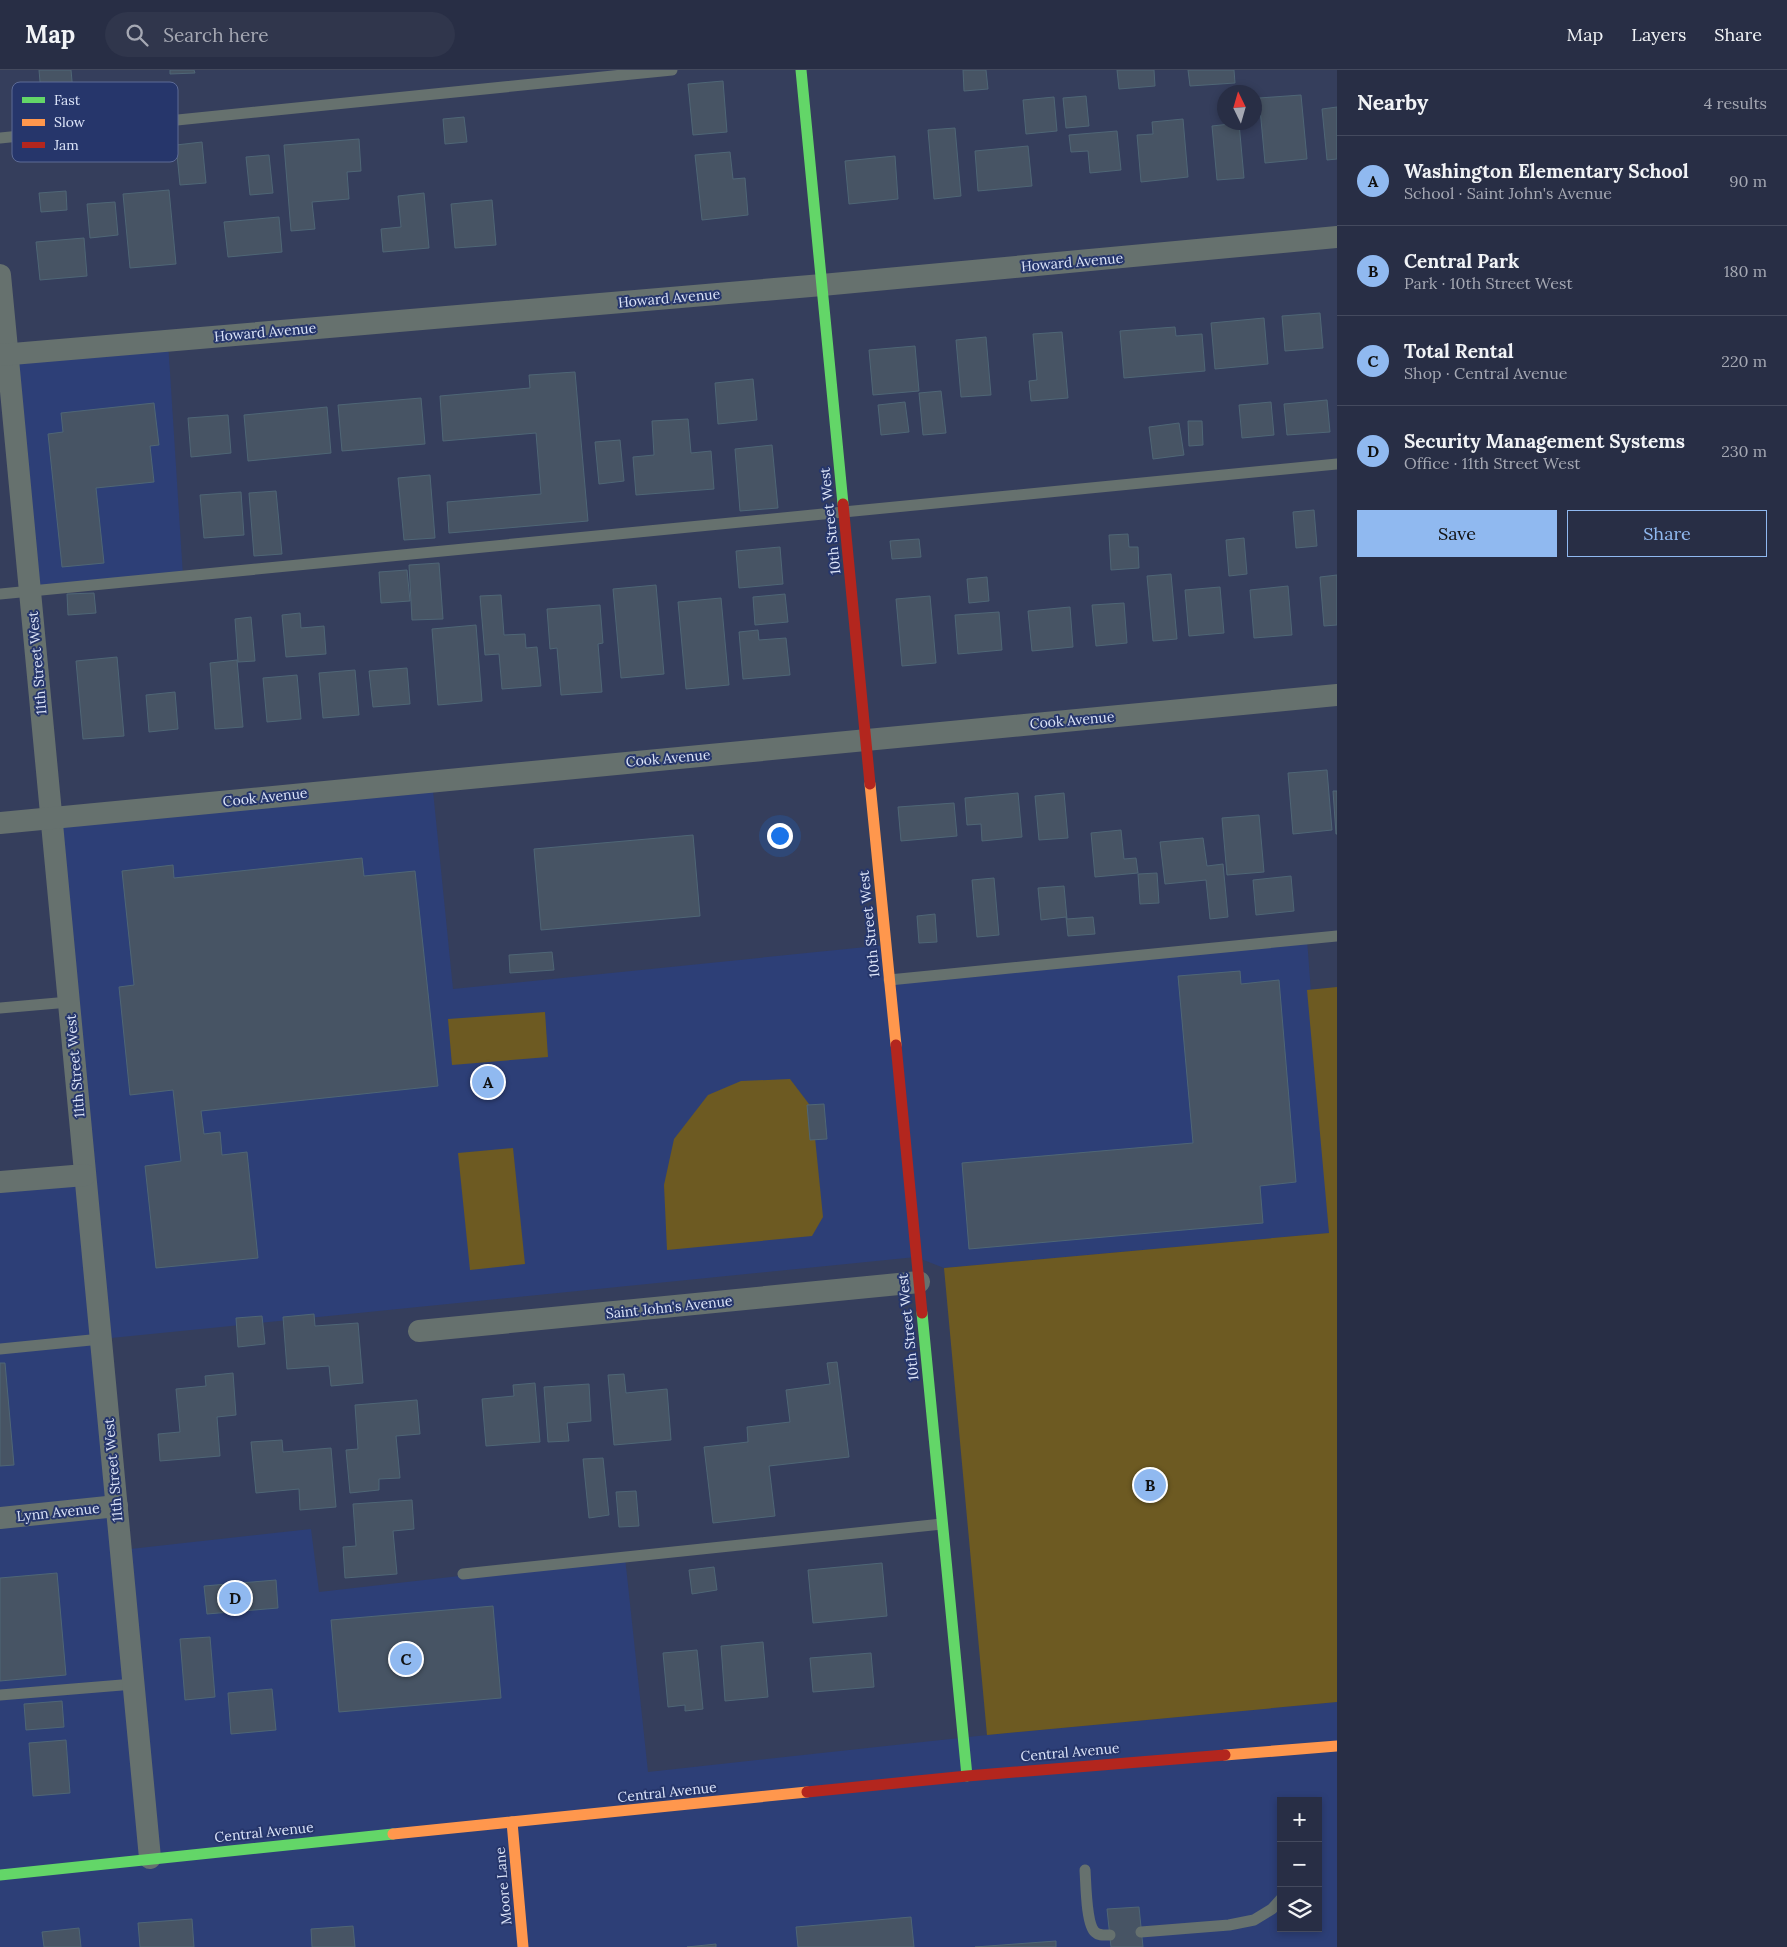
<!DOCTYPE html>
<html lang="en">
<head>
<meta charset="utf-8">
<style>
  :root { --surface:#282e45; --page:#30364c; --text:#f1f3f6; --muted:#a5a8b3; --line:#444a5e; --accent:#90b9f0 }
  body { margin:0; font-family:Lora,serif; background:var(--page); color:var(--text) }
  .controls { position:absolute; right:15px; bottom:15px; display:grid; overflow:hidden; border-radius:0px; box-shadow:0 2px 8px #0003 }
  .controls button { width:45px; height:45px; display:grid; place-items:center; padding:0; border:0; border-bottom:1px solid var(--line); background:var(--surface); color:var(--text); font:25px sans-serif }
  .compass { position:absolute; left:1217px; top:15px; width:45px; height:45px; border-radius:50%; background:var(--surface); box-shadow:0 2px 8px #0003; rotate:355deg }
  .you { position:absolute; left:779px; top:765px; width:18px; height:18px; margin:-12px; border:4px solid #fff; border-radius:50%; background:#1a73e8; box-shadow:0 0 0 8px #1a73e833 }
  .badge { display:grid; place-items:center; width:32px; height:32px; border-radius:50%; background:var(--accent); color:#111; font-size:16px; font-weight:700 }
  .pin { position:absolute; translate:-50% -50%; border:2px solid #fff; box-shadow:0 1px 5px #0006 }
  .list { margin:0; padding:0; list-style:none }
  h2 { display:flex; justify-content:space-between; align-items:center; height:65px; margin:0; padding:0 20px; font-size:21px }
  h2 small { font-size:16px; font-weight:400; color:var(--muted) }
  .list li { display:grid; grid-template-columns:32px 1fr auto; gap:15px; align-items:center; box-sizing:border-box; height:90px; padding:0 20px; border-top:1px solid var(--line) }
  .list b { display:block; font-size:19px; white-space:nowrap }
  .list p { margin:0; font-size:16px; white-space:nowrap; color:var(--muted) }
  .list em { font-size:16px; font-style:normal; color:var(--muted) }
  .actions { display:flex; gap:10px; padding:15px 20px }
  .actions a { flex:1; padding:11px 0; border:1px solid var(--accent); border-radius:0px; text-align:center; font-size:18px; color:var(--accent) }
  .actions .main { background:var(--accent); color:#111 }
  .icon { flex:none; width:28px; height:28px; fill:none; stroke:currentColor; stroke-width:2; stroke-linecap:round; stroke-linejoin:round }
  .map { position:relative; flex:none; width:1337px; height:1877px; overflow:hidden }
  header { display:flex; align-items:center; gap:30px; box-sizing:border-box; height:70px; padding:0 25px; background:var(--surface); border-bottom:1px solid var(--line) }
  header strong { font-size:24px }
  nav { display:flex; gap:28px; margin-inline-start:auto; font-size:18px }
  .search { width:350px; height:45px; background:var(--page); display:flex; align-items:center; gap:12px; box-sizing:border-box; padding:0 18px; border-radius:28px; color:var(--muted); font-size:19px }
  main { display:flex }
  aside { flex:1; background:var(--surface) }
  .map>svg:first-child { display:block }
  .built { fill:#2d3f77; fill-rule:evenodd }
  .green { fill:#6d5a22 }
  .building { fill:#475464; stroke:#4f6676 }
  .lines { fill:none; stroke-linecap:round; stroke-linejoin:round }
  .lane { stroke:#66716e; stroke-width:11 }
  .street { stroke:#66716e; stroke-width:22 }
  .fast { stroke:#63d668; stroke-width:11 }
  .slow { stroke:#ff974d; stroke-width:11 }
  .jam { stroke:#b3261e; stroke-width:11 }
  .labels { text-anchor:middle; stroke-width:4; stroke-linejoin:round; paint-order:stroke }
  .street-label { font-size:14px; fill:#dde5f9; stroke:#26366b }
  .key { fill:#26366b; stroke:#5d6b96; stroke-width:1 }
  .key-label { font-size:14px; fill:#dde5f9 }
</style>
</head>
<body>
<header>
<strong>Map</strong>
<div class="search"><svg class="icon" aria-label="search" viewBox="0 0 24 24"><circle cx="10" cy="10" r="6"/><path d="M15 15l6 6"/></svg>Search here</div>
<nav><a>Map</a><a>Layers</a><a>Share</a></nav>
</header>
<main>
<div class="map">
<svg width="1337" height="1877" viewBox="0 0 1337 1877">
  <rect width="100%" height="100%" fill="#353e5c"/>
  <g class="built">
    <polygon points="168,271 183,506 30,521 8,284"/>
    <path d="M432 711 453 919 886 875 889 910 1307 869 1329 1163 944 1198 916 1187 101 1269 121 1480 311 1459 319 1522 625 1487 648 1702 987 1665 1337 1632V1877H0V1112L85 1105 51 748ZM1281 1731H1318V1858H1281Z"/>
  </g>
  <g class="green">
    <polygon points="1337,917 1337,1632 987,1665 944,1198 1329,1163 1307,920"/>
    <polygon points="545,942 548,987 452,995 448,949"/>
    <polygon points="790,1009 812,1038 823,1147 812,1166 667,1180 664,1115 674,1069 708,1025 741,1011"/>
    <polygon points="513,1078 525,1194 470,1200 458,1083"/>
  </g>
  <g class="building">
    <polygon points="39,0 71,0 74,33 42,35"/>
    <polygon points="170,0 194,0 195,3 170,4"/>
    <polygon points="963,0 986,0 988,19 964,21"/>
    <polygon points="1117,0 1154,0 1155,16 1119,19"/>
    <polygon points="1188,0 1234,0 1235,13 1190,16"/>
    <polygon points="723,11 727,62 693,65 688,14"/>
    <polygon points="1301,25 1307,89 1265,93 1259,28"/>
    <polygon points="1086,26 1089,56 1066,58 1063,28"/>
    <polygon points="1054,27 1057,61 1026,64 1023,30"/>
    <polygon points="1337,37 1337,89 1327,90 1322,39"/>
    <polygon points="464,47 467,72 445,74 443,49"/>
    <polygon points="1183,49 1188,107 1141,112 1137,65 1153,64 1152,52"/>
    <polygon points="1239,53 1244,108 1217,110 1212,56"/>
    <polygon points="955,58 961,126 934,129 928,60"/>
    <polygon points="1117,61 1121,100 1090,103 1088,81 1071,82 1069,65"/>
    <polygon points="359,69 361,101 347,102 349,129 312,132 315,159 291,161 284,75"/>
    <polygon points="202,72 206,113 180,115 176,75"/>
    <polygon points="1028,76 1032,116 978,121 975,81"/>
    <polygon points="730,82 733,109 745,108 748,145 702,150 695,85"/>
    <polygon points="269,85 273,123 250,125 246,87"/>
    <polygon points="895,86 898,129 849,134 845,91"/>
    <polygon points="169,120 176,194 130,198 123,124"/>
    <polygon points="66,121 67,140 41,142 39,123"/>
    <polygon points="424,123 429,178 383,182 381,159 401,157 398,126"/>
    <polygon points="492,130 496,175 455,178 451,134"/>
    <polygon points="115,132 118,165 90,168 87,134"/>
    <polygon points="279,147 282,182 228,187 224,152"/>
    <polygon points="84,168 87,206 40,210 36,172"/>
    <polygon points="1320,243 1323,278 1285,281 1282,246"/>
    <polygon points="1264,248 1268,294 1215,299 1211,253"/>
    <polygon points="1175,257 1176,266 1202,264 1205,301 1124,308 1120,261"/>
    <polygon points="1062,262 1068,328 1031,331 1029,311 1037,310 1033,264"/>
    <polygon points="986,267 991,325 961,327 956,270"/>
    <polygon points="915,276 919,321 873,325 869,280"/>
    <polygon points="575,302 588,451 449,463 447,432 541,424 536,363 443,371 440,326 530,318 529,305"/>
    <polygon points="753,309 757,350 718,354 715,313"/>
    <polygon points="941,321 946,363 923,365 919,323"/>
    <polygon points="421,328 425,374 342,381 338,335"/>
    <polygon points="1327,330 1330,362 1287,365 1284,334"/>
    <polygon points="905,332 909,362 881,365 878,335"/>
    <polygon points="1271,332 1274,365 1242,368 1239,335"/>
    <polygon points="154,333 159,375 150,376 154,412 96,418 104,493 62,497 48,364 63,362 61,343"/>
    <polygon points="327,337 331,383 248,391 244,345"/>
    <polygon points="228,345 231,383 191,387 188,348"/>
    <polygon points="688,349 691,383 711,381 714,419 636,425 633,387 654,385 652,351"/>
    <polygon points="1188,351 1202,351 1203,375 1189,376"/>
    <polygon points="1179,353 1184,385 1153,389 1149,357"/>
    <polygon points="620,370 624,411 599,414 595,372"/>
    <polygon points="772,375 778,438 740,441 735,379"/>
    <polygon points="430,405 435,468 404,470 398,408"/>
    <polygon points="276,421 282,484 254,486 249,423"/>
    <polygon points="241,422 244,465 204,468 200,425"/>
    <polygon points="1314,440 1317,476 1296,478 1293,442"/>
    <polygon points="1128,464 1129,477 1138,477 1139,498 1111,500 1109,465"/>
    <polygon points="1244,468 1247,504 1229,506 1226,470"/>
    <polygon points="919,469 921,487 892,489 890,471"/>
    <polygon points="780,477 783,514 739,518 736,481"/>
    <polygon points="439,493 443,549 412,550 409,495"/>
    <polygon points="407,500 410,531 381,533 379,502"/>
    <polygon points="1171,504 1177,569 1153,571 1147,506"/>
    <polygon points="1337,505 1337,555 1324,556 1320,507"/>
    <polygon points="987,507 989,531 969,533 967,509"/>
    <polygon points="656,515 664,604 621,608 613,519"/>
    <polygon points="1288,516 1292,565 1254,568 1250,520"/>
    <polygon points="1220,517 1224,563 1189,566 1185,520"/>
    <polygon points="94,523 96,543 68,545 67,524"/>
    <polygon points="785,524 788,552 755,555 753,527"/>
    <polygon points="501,525 504,565 525,564 526,578 537,577 541,616 502,619 499,584 485,585 480,526"/>
    <polygon points="930,526 936,593 902,596 896,529"/>
    <polygon points="721,528 729,615 686,619 678,532"/>
    <polygon points="1124,533 1127,573 1096,576 1092,535"/>
    <polygon points="600,535 603,573 598,574 602,622 561,625 557,578 550,579 547,539"/>
    <polygon points="1070,537 1073,577 1032,581 1028,541"/>
    <polygon points="999,542 1002,580 958,584 955,545"/>
    <polygon points="300,543 301,558 324,556 326,584 286,587 282,545"/>
    <polygon points="251,547 255,591 238,592 235,549"/>
    <polygon points="476,555 482,631 438,635 432,559"/>
    <polygon points="758,560 759,570 786,568 790,605 743,609 739,562"/>
    <polygon points="117,587 124,666 83,669 76,591"/>
    <polygon points="237,590 243,657 215,659 210,593"/>
    <polygon points="407,598 410,634 373,637 369,601"/>
    <polygon points="355,600 359,645 323,648 319,603"/>
    <polygon points="297,605 301,649 267,652 263,608"/>
    <polygon points="175,622 178,659 149,662 146,625"/>
    <polygon points="1327,700 1332,760 1293,764 1288,703"/>
    <polygon points="1333,721 1337,721 1337,764 1336,764"/>
    <polygon points="1018,723 1022,767 982,771 981,754 967,755 965,728"/>
    <polygon points="1064,723 1068,768 1039,770 1035,726"/>
    <polygon points="954,733 957,766 901,771 898,737"/>
    <polygon points="1259,745 1264,802 1227,805 1222,748"/>
    <polygon points="1121,760 1124,789 1136,788 1138,803 1095,807 1091,763"/>
    <polygon points="693,765 700,846 541,860 534,779"/>
    <polygon points="1203,768 1207,796 1223,794 1228,847 1210,849 1206,810 1165,814 1160,772"/>
    <polygon points="362,788 364,806 415,801 438,1016 201,1041 204,1064 220,1062 222,1085 247,1082 258,1188 156,1198 145,1096 181,1091 173,1020 130,1025 119,917 134,915 122,801 173,795 174,808"/>
    <polygon points="1157,803 1159,833 1140,834 1138,804"/>
    <polygon points="1291,806 1294,841 1256,845 1253,810"/>
    <polygon points="994,808 999,865 977,867 972,810"/>
    <polygon points="1064,816 1067,849 1093,847 1095,864 1068,866 1066,847 1041,850 1038,818"/>
    <polygon points="935,844 937,872 919,873 917,846"/>
    <polygon points="552,882 554,900 510,903 509,885"/>
    <polygon points="1240,901 1241,914 1279,910 1296,1112 1260,1116 1263,1153 969,1179 962,1093 1193,1073 1178,906"/>
    <polygon points="824,1034 827,1069 810,1070 807,1035"/>
    <polygon points="314,1244 315,1256 358,1253 363,1313 331,1316 329,1296 287,1299 283,1247"/>
    <polygon points="262,1246 265,1274 238,1277 236,1248"/>
    <polygon points="837,1292 849,1387 769,1396 775,1446 713,1453 704,1377 748,1372 747,1357 790,1352 786,1320 830,1314 827,1293"/>
    <polygon points="0,1293 5,1293 14,1395 0,1396"/>
    <polygon points="233,1303 236,1345 217,1347 220,1386 160,1391 158,1364 180,1362 176,1319 206,1316 205,1306"/>
    <polygon points="624,1304 626,1323 667,1319 671,1370 614,1375 608,1305"/>
    <polygon points="535,1313 540,1372 486,1376 482,1329 514,1326 513,1315"/>
    <polygon points="589,1314 591,1351 567,1353 569,1371 548,1372 544,1317"/>
    <polygon points="417,1330 420,1364 396,1366 400,1408 379,1409 379,1420 350,1423 346,1380 358,1379 355,1335"/>
    <polygon points="282,1370 283,1382 331,1378 336,1437 300,1440 299,1419 256,1423 251,1372"/>
    <polygon points="603,1388 609,1445 589,1448 583,1389"/>
    <polygon points="636,1421 639,1456 619,1457 616,1422"/>
    <polygon points="412,1430 414,1459 393,1461 397,1504 345,1508 343,1477 356,1476 353,1434"/>
    <polygon points="882,1493 887,1546 813,1553 808,1500"/>
    <polygon points="714,1497 717,1520 692,1524 689,1500"/>
    <polygon points="57,1503 66,1605 0,1611 0,1508"/>
    <polygon points="276,1510 278,1538 207,1544 204,1516"/>
    <polygon points="493,1536 501,1628 339,1642 331,1550"/>
    <polygon points="210,1567 215,1627 185,1630 180,1569"/>
    <polygon points="763,1572 768,1627 725,1631 721,1576"/>
    <polygon points="697,1580 703,1639 685,1641 685,1635 668,1637 663,1583"/>
    <polygon points="871,1583 874,1617 813,1622 810,1588"/>
    <polygon points="272,1619 276,1660 231,1664 228,1623"/>
    <polygon points="62,1631 64,1657 26,1660 24,1634"/>
    <polygon points="66,1670 70,1723 33,1726 29,1673"/>
    <polygon points="1139,1837 1143,1877 1111,1877 1107,1839"/>
    <polygon points="911,1847 914,1877 798,1877 796,1857"/>
    <polygon points="192,1849 194,1877 140,1877 138,1853"/>
    <polygon points="353,1856 355,1877 312,1877 311,1859"/>
    <polygon points="79,1858 81,1877 44,1877 42,1862"/>
    <polygon points="1056,1871 1056,1877 975,1877"/>
    <polygon points="716,1874 716,1877 687,1877"/>
  </g>
  <g class="lines">
    <g class="lane">
      <polyline points="0,68 672,0"/>
      <polyline points="0,524 1337,394"/>
      <polyline points="889,910 1337,866"/>
      <polyline points="0,938 69,932"/>
      <polyline points="0,1279 101,1269"/>
      <polyline points="463,1504 942,1454"/>
      <polyline points="0,1625 134,1614"/>
      <path d="M1085 1800C1086 1813 1086 1854 1095 1862 1099 1866 1104 1865 1110 1865"/>
      <polyline points="1141,1862 1229,1855 1254,1850 1272,1839 1281,1829"/>
    </g>
    <g class="street">
      <polyline points="0,205 150,1788"/>
      <polyline points="0,285 822,215 1337,167"/>
      <polyline points="0,753 1337,625"/>
      <polyline points="0,1112 85,1105"/>
      <polyline points="419,1261 919,1212"/>
      <polyline points="0,1448 117,1436"/>
    </g>
    <g class="fast">
      <polyline points="801,0 843,434"/>
      <polyline points="922,1243 967,1706"/>
      <polyline points="0,1805 393,1764"/>
    </g>
    <g class="slow">
      <polyline points="870,714 896,975"/>
      <polyline points="1225,1685 1337,1676"/>
      <polyline points="512,1752 523,1877"/>
      <polyline points="393,1764 807,1722"/>
    </g>
    <g class="jam">
      <polyline points="843,434 870,714"/>
      <polyline points="896,975 922,1243"/>
      <polyline points="807,1722 967,1706 1225,1685"/>
    </g>
  </g>
  <g class="labels">
    <g class="street-label">
      <text transform="translate(1072 192) rotate(-5)" y="5">Howard Avenue</text>
      <text transform="translate(669 228) rotate(-5)" y="5">Howard Avenue</text>
      <text transform="translate(265 262) rotate(-5)" y="5">Howard Avenue</text>
      <text transform="translate(830 451) rotate(-96)" y="5">10th Street West</text>
      <text transform="translate(37 593) rotate(-95)" y="5">11th Street West</text>
      <text transform="translate(1072 650) rotate(-5)" y="5">Cook Avenue</text>
      <text transform="translate(668 688) rotate(-5)" y="5">Cook Avenue</text>
      <text transform="translate(265 727) rotate(-6)" y="5">Cook Avenue</text>
      <text transform="translate(869 854) rotate(-96)" y="5">10th Street West</text>
      <text transform="translate(75 996) rotate(-95)" y="5">11th Street West</text>
      <text transform="translate(669 1237) rotate(-6)" y="5">Saint John's Avenue</text>
      <text transform="translate(908 1257) rotate(-96)" y="5">10th Street West</text>
      <text transform="translate(113 1400) rotate(-95)" y="5">11th Street West</text>
      <text transform="translate(58 1442) rotate(-6)" y="5">Lynn Avenue</text>
      <text transform="translate(1070 1682) rotate(-5)" y="5">Central Avenue</text>
      <text transform="translate(667 1722) rotate(-6)" y="5">Central Avenue</text>
      <text transform="translate(264 1762) rotate(-6)" y="5">Central Avenue</text>
      <text transform="translate(503 1816) rotate(-95)" y="5">Moore Lane</text>
    </g>
  </g>
  <rect x="12" y="12" width="166" height="80" rx="8" class="key"/>
  <rect x="22" y="27" width="23" height="6" fill="#63d668"/>
  <rect x="22" y="49" width="23" height="7" fill="#ff974d"/>
  <rect x="22" y="72" width="23" height="6" fill="#b3261e"/>
  <g class="key-label">
    <text x="54" y="35">Fast</text>
    <text x="54" y="57">Slow</text>
    <text x="54" y="80">Jam</text>
  </g>
</svg>
<div class="controls">
<button>+</button>
<button>−</button>
<button><svg class="icon" aria-label="layers" viewBox="0 0 24 24"><path d="M12 4l9 5-9 5-9-5zM3 14l9 5 9-5"/></svg></button>
</div>
<svg class="compass" viewBox="-18 -18 36 36"><path d="M0-13l5 13h-10z" fill="#e53935"/><path d="M0 13l5-13h-10z" fill="#a5a8b3"/></svg>
<div class="you"></div>
<div class="pin badge" style="left:488px;top:1012px">A</div>
<div class="pin badge" style="left:1150px;top:1415px">B</div>
<div class="pin badge" style="left:406px;top:1589px">C</div>
<div class="pin badge" style="left:235px;top:1528px">D</div>
</div>
<aside>
<h2>Nearby<small>4 results</small></h2>
<ul class="list">
<li><span class="badge">A</span><div><b>Washington Elementary School</b><p>School · Saint John's Avenue</p></div><em>90 m</em></li>
<li><span class="badge">B</span><div><b>Central Park</b><p>Park · 10th Street West</p></div><em>180 m</em></li>
<li><span class="badge">C</span><div><b>Total Rental</b><p>Shop · Central Avenue</p></div><em>220 m</em></li>
<li><span class="badge">D</span><div><b>Security Management Systems</b><p>Office · 11th Street West</p></div><em>230 m</em></li>
</ul>
<div class="actions"><a class="main">Save</a><a>Share</a></div>
</aside>
</main>
</body>
</html>
